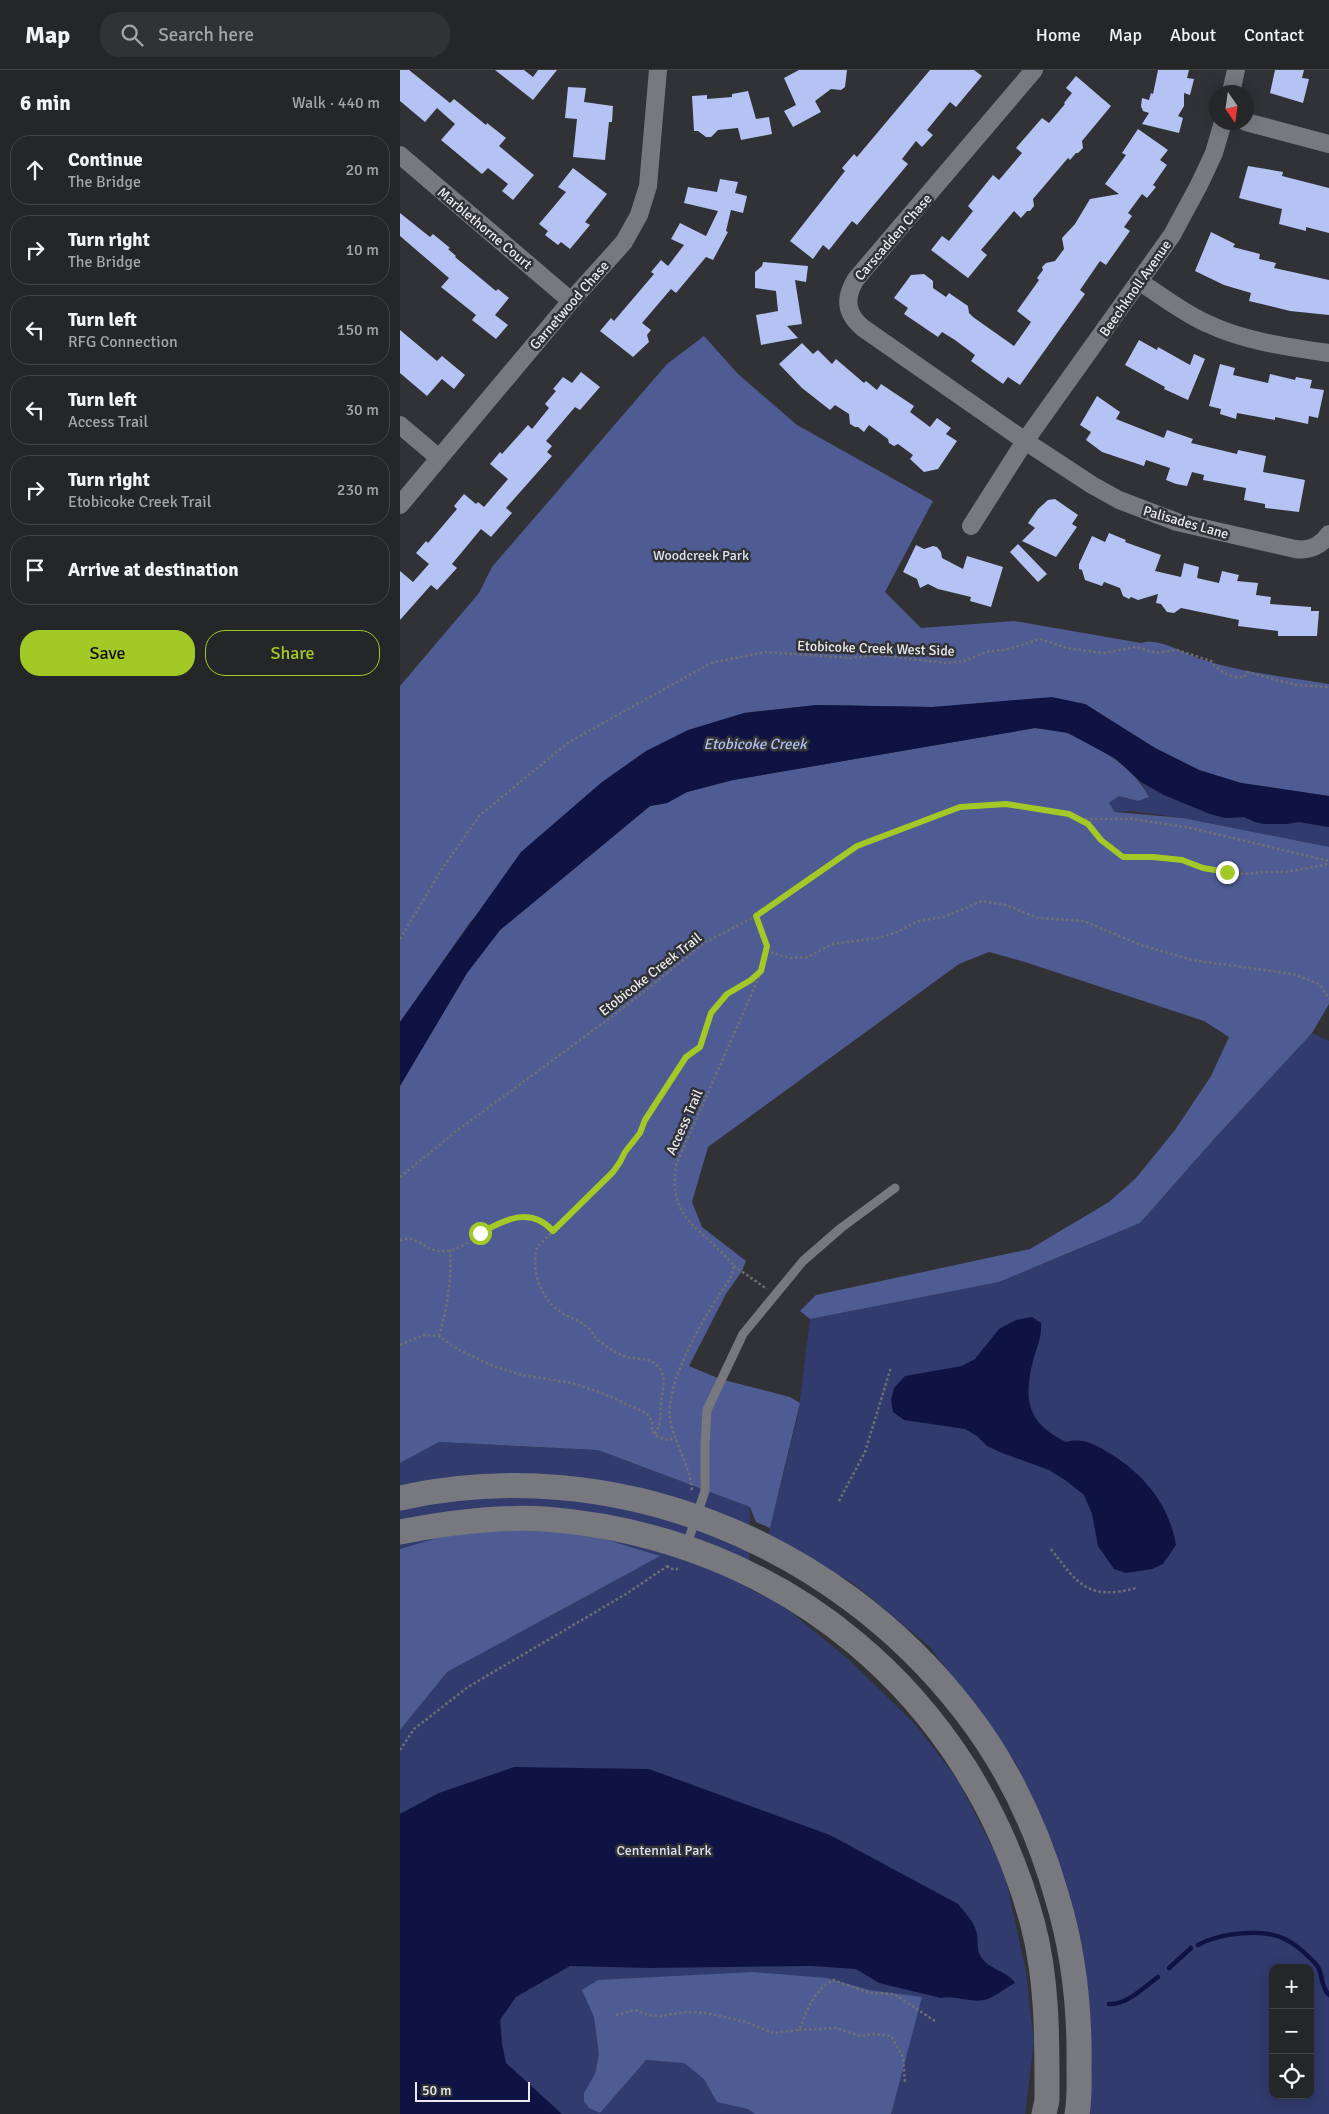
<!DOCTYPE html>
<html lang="en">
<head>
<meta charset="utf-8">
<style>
  :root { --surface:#252628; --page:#313234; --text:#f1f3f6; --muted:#a3a5a8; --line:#424345; --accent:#a3c927 }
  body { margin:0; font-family:Signika,sans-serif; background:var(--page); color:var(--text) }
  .controls { position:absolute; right:15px; bottom:15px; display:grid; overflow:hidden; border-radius:10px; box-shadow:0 2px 12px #0003 }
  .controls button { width:45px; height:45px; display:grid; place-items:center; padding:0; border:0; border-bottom:1px solid var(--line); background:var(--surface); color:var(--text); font:25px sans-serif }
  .compass { position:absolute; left:809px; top:15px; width:45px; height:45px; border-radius:50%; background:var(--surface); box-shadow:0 2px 12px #0003; rotate:167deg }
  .scale { position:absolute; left:15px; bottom:12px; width:115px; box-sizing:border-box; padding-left:5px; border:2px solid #ebebee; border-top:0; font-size:14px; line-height:18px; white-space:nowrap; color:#ebebee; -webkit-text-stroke:4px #313236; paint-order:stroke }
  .stop { position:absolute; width:15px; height:15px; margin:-11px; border:4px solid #a3c927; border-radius:50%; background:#fff }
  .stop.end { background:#a3c927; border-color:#fff; box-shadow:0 1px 5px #0008 }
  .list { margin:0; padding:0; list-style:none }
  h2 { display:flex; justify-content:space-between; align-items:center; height:65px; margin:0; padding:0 20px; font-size:21px }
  h2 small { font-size:16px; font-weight:400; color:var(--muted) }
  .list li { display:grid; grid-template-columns:32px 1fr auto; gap:15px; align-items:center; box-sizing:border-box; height:70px; margin:0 10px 10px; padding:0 10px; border:1px solid var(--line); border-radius:20px }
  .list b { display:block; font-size:19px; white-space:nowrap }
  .list p { margin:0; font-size:16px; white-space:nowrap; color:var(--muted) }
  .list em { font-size:16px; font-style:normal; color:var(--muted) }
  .actions { display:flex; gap:10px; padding:15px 20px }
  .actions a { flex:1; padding:11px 0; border:1px solid var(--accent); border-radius:20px; text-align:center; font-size:18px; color:var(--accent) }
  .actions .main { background:var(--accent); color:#111 }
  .icon { flex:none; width:28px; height:28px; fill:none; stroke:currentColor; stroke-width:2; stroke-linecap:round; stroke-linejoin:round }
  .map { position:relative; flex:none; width:929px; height:2044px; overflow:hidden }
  header { display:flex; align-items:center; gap:30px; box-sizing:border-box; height:70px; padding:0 25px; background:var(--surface); border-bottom:1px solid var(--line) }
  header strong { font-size:24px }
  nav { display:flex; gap:28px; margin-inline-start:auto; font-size:18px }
  .search { width:350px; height:45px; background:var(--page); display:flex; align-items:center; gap:12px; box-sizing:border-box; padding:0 18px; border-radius:20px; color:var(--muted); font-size:19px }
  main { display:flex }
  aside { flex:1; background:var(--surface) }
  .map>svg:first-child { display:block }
  .green { fill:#313b6d; fill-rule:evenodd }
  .forest { fill:#4f5c93 }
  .water { fill:#0f1344 }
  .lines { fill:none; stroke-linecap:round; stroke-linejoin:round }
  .stream { stroke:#0f1344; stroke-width:4.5 }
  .building { fill:#b4c2f4 }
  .path { stroke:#6f7074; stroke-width:2.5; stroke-dasharray:2.5 2.5; stroke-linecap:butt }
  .lane { stroke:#78797e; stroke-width:9 }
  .street { stroke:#78797e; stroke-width:18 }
  .secondary { stroke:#78797e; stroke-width:25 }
  .route { stroke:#a3c927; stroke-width:6 }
  .labels { text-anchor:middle; stroke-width:5; stroke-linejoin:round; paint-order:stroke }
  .street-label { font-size:14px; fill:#ebebee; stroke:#313236 }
  .park-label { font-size:14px; fill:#dde2f3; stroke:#313236 }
  .water-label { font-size:15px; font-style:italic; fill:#b0bef0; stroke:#313236 }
</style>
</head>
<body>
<header>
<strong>Map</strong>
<div class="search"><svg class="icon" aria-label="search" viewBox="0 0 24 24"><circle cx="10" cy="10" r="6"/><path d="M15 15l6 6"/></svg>Search here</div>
<nav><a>Home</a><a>Map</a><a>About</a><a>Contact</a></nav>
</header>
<main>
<aside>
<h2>6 min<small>Walk · 440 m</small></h2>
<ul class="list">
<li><svg class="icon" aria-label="ahead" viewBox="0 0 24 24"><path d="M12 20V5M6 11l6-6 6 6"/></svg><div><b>Continue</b><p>The Bridge</p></div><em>20 m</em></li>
<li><svg class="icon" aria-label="right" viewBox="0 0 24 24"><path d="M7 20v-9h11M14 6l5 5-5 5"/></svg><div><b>Turn right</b><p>The Bridge</p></div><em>10 m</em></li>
<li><svg class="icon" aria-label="left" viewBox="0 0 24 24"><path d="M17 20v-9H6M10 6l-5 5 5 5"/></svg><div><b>Turn left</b><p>RFG Connection</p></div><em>150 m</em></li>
<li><svg class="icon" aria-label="left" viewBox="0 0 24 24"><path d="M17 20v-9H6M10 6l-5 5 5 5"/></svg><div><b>Turn left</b><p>Access Trail</p></div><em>30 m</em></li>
<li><svg class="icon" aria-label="right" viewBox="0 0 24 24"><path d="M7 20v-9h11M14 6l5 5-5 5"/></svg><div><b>Turn right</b><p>Etobicoke Creek Trail</p></div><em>230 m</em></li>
<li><svg class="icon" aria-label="arrive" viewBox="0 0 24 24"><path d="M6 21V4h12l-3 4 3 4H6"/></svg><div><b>Arrive at destination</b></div></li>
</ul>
<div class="actions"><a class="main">Save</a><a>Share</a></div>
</aside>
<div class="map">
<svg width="929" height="2044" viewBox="0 0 929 2044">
  <rect width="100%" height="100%" fill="#313236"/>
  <g class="green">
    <polygon points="741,712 764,725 810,744 825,748 844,747 855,752 864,754 887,754 899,752 929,757 929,778 783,748 732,741 715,742 709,733 719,726 738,731 749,727"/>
    <path d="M912 963 929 971V2044H681L651 1773 616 1693 530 1577 453 1513 368 1466 398 1345 410 1249 599 1212 740 1153 815 1068ZM873 1898H910V2025H873Z"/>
    <polygon points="39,1372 198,1380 350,1437 349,1519 380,1533 448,1589 515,1654 557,1709 604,1800 626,1902 634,1972 625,2044 0,2044 0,1393"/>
  </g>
  <g class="forest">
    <path d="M304 266 338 304 397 355 533 431 485 522 521 558 614 551 741 573C759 567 783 583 800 589 839 602 888 607 929 614V726L841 713 799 700 755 678 685 634 532 637 417 635 344 643 71 851 0 952V616L79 523 92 497 267 294Z"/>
    <path d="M635 658C646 659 659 659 669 664 699 676 734 698 749 727L738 731 719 726 709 733 715 742 783 748 929 777V934L912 963 815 1068 740 1153 599 1212 410 1249 400 1241 416 1225 630 1179 709 1132 736 1108 775 1060 811 1006 829 967 804 951 625 892 589 882 559 894 308 1077 292 1132 302 1157 346 1191 342 1201 326 1224 289 1296 320 1309 390 1327 400 1333 370 1458 356 1452 350 1437 198 1380 39 1372 0 1393V1016L67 903 100 860 250 736 267 733 287 722 333 710Z"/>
    <polygon points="168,1458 260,1486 47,1602 0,1660 0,1479 65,1460"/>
    <polygon points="353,1902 427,1908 469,1920 522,1927 491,2044 355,2044 348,2039 317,2032 304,2009 284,1993 246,1990 200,2043 189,2038 184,2031 184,2023 195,2004 199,1984 194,1947 182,1920 198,1910"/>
  </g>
  <g class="water">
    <polygon points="652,627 685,634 755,678 799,700 841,713 929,726 929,757 899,752 887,754 864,754 855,752 844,747 825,748 810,744 764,725 741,712 716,689 668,663 635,658 333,710 287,722 267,733 250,736 100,860 67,903 0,1016 0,952 121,782 202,712 246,681 288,660 344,643 417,635 532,637"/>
    <path d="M632 1247 641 1253C642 1267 637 1277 633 1291 623 1331 628 1353 666 1372 682 1368 692 1373 706 1381 742 1402 769 1433 776 1475L763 1494 752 1499 726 1503 714 1499 698 1476 692 1444 684 1425 665 1410 649 1400 602 1383 587 1376 577 1366 565 1359 504 1350 493 1342 491 1330 494 1318 505 1306 562 1296 575 1289 599 1259 616 1250Z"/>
    <path d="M114 1697 249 1699 430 1765 558 1834C565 1843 575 1852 577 1864 578 1869 577 1878 579 1883 586 1900 606 1899 615 1913 605 1918 594 1928 584 1930 569 1933 555 1925 541 1928L479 1913 456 1899 412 1896 249 1898 170 1896 116 1927 100 1950 102 1974 106 1993 162 2044H0V1744L39 1723Z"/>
  </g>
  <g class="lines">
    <g class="stream">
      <path d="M798 1875C819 1863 863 1858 885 1869 895 1874 903 1881 910 1888 913 1891 916 1894 918 1897 923 1907 921 1917 929 1925"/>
      <polyline points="769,1898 791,1878"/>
      <path d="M709 1934C727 1935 744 1917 758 1907"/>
    </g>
  </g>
  <g class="building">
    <polygon points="0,0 9,0 50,33 54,29 86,55 87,53 106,68 99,76 134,105 113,130 102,121 108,114 88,98 82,104 41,70 55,54 37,38 25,52 0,31"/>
    <polygon points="95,0 124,0 133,7 138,0 157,0 133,30"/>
    <polygon points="399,0 447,0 445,17 441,20 431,19 415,31 421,42 393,57 384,41 396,35 384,8"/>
    <polygon points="530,0 574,0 582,6 556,37 550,32 527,60 533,65 522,77 516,71 502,89 508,94 457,155 452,151 429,180 423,175 413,189 390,171 445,101 442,98 454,84 457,87"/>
    <polygon points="758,0 789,0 787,8 794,9 790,25 784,23 784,36 778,46 783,48 779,63 742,54 749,43 743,41 741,36 742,28 749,30 751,23 753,24"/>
    <polygon points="875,0 904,0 902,8 909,9 903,33 870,23"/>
    <polygon points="676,6 711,36 682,71 683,78 678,83 676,83 670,90 668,88 633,129 634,136 630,141 627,141 621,148 614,141 581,180 587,185 568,208 531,180 542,166 549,171 573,141 568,136 593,105 599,110 622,83 616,78 642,48 649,53 665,34 664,33 672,23 666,18"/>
    <polygon points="168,17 186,18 184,32 213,36 212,52 209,52 205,90 173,87 177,49 165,48"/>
    <polygon points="348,21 356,49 369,47 372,64 341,70 338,58 318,60 311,67 306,67 298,61 294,61 292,26 307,25 307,29 332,27 332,24"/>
    <polygon points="738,59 768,80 760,90 767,95 753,115 756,117 747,128 742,124 728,143 732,146 724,157 730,161 706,195 700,191 680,220 685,224 620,315 608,307 603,314 571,291 575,285 555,270 542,262 538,267 504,244 508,238 494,228 511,205 524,204 533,211 533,218 546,227 549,223 568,236 569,243 573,247 614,276 631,252 617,241 639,210 637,208 643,200 642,197 646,193 655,191 664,179 662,168 675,154 690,129 719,124 705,114 726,85 722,83"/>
    <polygon points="848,96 883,102 882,106 929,118 929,163 906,157 906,161 879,154 882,139 839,128"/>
    <polygon points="173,98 207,124 185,152 190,155 170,179 161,172 158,175 145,165 148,161 139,154 166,122 158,117"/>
    <polygon points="320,109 338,112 335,123 347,126 343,143 331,140 326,161 328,162 313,190 306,187 276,223 271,219 242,253 251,260 247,265 249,272 233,287 200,261 211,248 214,251 254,204 251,202 261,190 268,196 284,175 271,169 280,153 306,166 318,141 284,133 288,117 317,122"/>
    <polygon points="0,143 30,167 33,164 50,178 48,179 56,186 55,187 96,221 98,219 109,228 95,245 108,255 96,269 72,250 76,245 41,217 49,208 0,166"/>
    <polygon points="811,162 835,174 833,177 860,184 859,189 876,193 874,198 929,210 929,245 890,241 849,231 851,223 824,215 795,201"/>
    <polygon points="363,192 408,196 406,212 395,210 402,254 387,256 398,268 361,275 356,245 378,241 376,221 355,218 355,202 362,196"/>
    <polygon points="0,260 37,291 42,286 65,305 54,319 42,309 27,326 0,303"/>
    <polygon points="739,270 757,280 758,277 790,295 794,284 805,289 788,330 764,319 765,317 725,295"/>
    <polygon points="402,273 413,284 418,280 432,294 436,289 464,313 466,311 477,320 481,314 514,336 510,342 530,357 537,348 551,358 546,364 557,371 538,399 524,402 510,389 513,385 498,374 494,376 489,373 488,369 469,355 464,362 458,357 455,357 450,354 449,344 435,335 430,340 402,318 379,294"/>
    <polygon points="820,294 835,298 833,305 868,313 870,304 895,310 896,307 912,310 910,318 924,320 918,348 909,346 908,354 875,347 875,350 837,343 836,349 820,344 821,339 809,336"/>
    <polygon points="181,302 200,317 180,340 175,337 146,371 152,376 147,382 152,386 106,438 112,443 91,467 81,459 52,494 57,498 37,520 31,515 0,550 0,501 13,512 29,494 16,483 26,471 28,473 57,439 54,436 64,424 76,434 78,432 84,437 108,409 90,394 100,382 102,384 128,355 132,359 149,338 145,334 156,321 153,319 163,307 172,313"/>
    <polygon points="697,326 720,342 716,349 764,368 767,360 793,369 791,373 837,384 838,380 866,386 863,402 905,410 899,442 865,438 865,434 844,430 846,418 803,410 804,405 792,402 787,416 776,414 766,410 770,398 746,390 744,396 702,382 686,370 691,362 680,355"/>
    <polygon points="655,429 678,445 672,454 677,457 656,487 622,471 635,458 628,453 638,439 648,430"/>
    <polygon points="709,463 726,470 725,472 761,485 755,501 781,507 784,493 799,497 797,508 819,513 822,501 839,505 837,511 858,513 856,525 871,527 870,534 911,537 911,541 919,541 917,566 878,566 878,561 838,556 839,550 781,538 774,543 767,542 761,534 756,533 758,524 738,530 731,527 729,529 723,526 720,518 704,512 702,516 685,510 682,500 679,499 679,494 692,466 705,472"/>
    <polygon points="618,474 647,504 638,512 610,482"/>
    <polygon points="516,475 524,479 533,476 537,477 541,482 542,488 563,499 567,486 603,497 591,537 570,531 571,527 538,519 528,514 520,518 517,509 503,502"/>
  </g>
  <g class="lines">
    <g class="path">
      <polyline points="680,749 733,749 791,758 929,791"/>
      <path d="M0 869 42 799 80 745 169 672 311 593 365 582 451 588 477 585 547 593 564 591 586 582 609 579 640 569 667 578 704 583 736 577 756 583 777 580 811 591C817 601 833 609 844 607L847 602 896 615 929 617"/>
      <polyline points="366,881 390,888 408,887 432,874 478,868 495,863 518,851 544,847 582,831 606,835 638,848 684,851 741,875 792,890 893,904 919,914 929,929"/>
      <polyline points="0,1107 54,1063 222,939 306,872 356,846 457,776 560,737 606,734 669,744 688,754 701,770 713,781 723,787 732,788 753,787 782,790 803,798 845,804 867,802 886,802 929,794"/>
      <path d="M0 1170C3 1170 8 1168 12 1169 25 1173 29 1183 47 1181 61 1179 70 1170 81 1163 105 1148 132 1137 153 1161"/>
      <polyline points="334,1196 367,1219"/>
      <path d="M39 1266C47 1238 52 1209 50 1180"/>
      <polyline points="0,1275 24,1265 39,1266 57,1279 93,1296 122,1305 172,1313 202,1323 246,1343 252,1351 252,1361 258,1367 268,1370 276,1368"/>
      <path d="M255 1364C262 1353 260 1344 261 1331 263 1319 267 1306 257 1295 249 1287 234 1290 224 1286 215 1282 206 1277 198 1270 194 1266 191 1260 186 1256 179 1250 170 1248 162 1243 140 1228 131 1202 137 1177L213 1102 240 1063 245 1050 286 987 299 977 311 943 327 924 360 902"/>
      <path d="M292 1420C289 1394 277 1378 271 1354 261 1315 309 1239 331 1207L334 1196C329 1189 322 1183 316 1177 286 1149 270 1138 276 1095L364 896 367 876 356 846"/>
      <polyline points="439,1431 465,1382 491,1297"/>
      <path d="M651 1479C678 1514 688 1531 736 1518"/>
      <polyline points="267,1496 271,1499 278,1499"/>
      <polyline points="0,1680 14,1659 68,1617 226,1524 269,1495"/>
      <path d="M216 1945 235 1940 248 1945 261 1946 287 1942 307 1943 346 1952 373 1963 399 1960C407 1940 413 1921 433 1910L470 1923 494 1924 535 1951"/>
      <polyline points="399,1960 436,1958 460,1966 473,1964 491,1966 503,1987 505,2014"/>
    </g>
    <polyline class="lane" points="286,1477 305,1421 305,1375 307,1340 343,1264 403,1191 441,1158 495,1118"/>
    <g class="street">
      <path d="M634 0 456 209C444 228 446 244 463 258L625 371 692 415 719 430 777 452 895 479C909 481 921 476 929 464"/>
      <polyline points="831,22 836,0"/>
      <polyline points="846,52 929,74"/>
      <polyline points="0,85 171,231"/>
      <path d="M740 212C762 226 782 242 806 253 843 271 888 277 929 283"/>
      <polyline points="0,355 39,388"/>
      <polyline points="0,435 171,231 224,172 239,145 248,116 258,0"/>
      <polyline points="571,456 625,371 772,165 799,115 814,83 823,52"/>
    </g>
    <g class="secondary">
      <path d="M0 1428C212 1381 434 1471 565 1641 608 1696 638 1761 657 1827 674 1883 680 1937 679 1996 679 2012 680 2028 677 2044"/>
      <path d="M0 1462C47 1453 96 1446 145 1449 382 1467 572 1625 633 1855 648 1913 647 1971 647 2030L644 2044"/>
    </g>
  </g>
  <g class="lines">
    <path class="route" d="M80 1163C106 1149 131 1136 153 1161L213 1102 220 1092 225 1082 240 1063 245 1050 286 987 300 977 311 943 327 924 351 910 361 901 367 876 356 846 457 776 560 737 606 734 669 744 688 754 701 770 723 787H753L782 790 803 798 827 802"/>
  </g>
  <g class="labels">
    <g class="street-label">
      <text transform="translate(85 158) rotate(40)" y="5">Marblethorne Court</text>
      <text transform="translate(493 167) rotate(-49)" y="5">Carscadden Chase</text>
      <text transform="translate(735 218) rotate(-55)" y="5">Beechknoll Avenue</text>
      <text transform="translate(169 235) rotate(-49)" y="5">Garnetwood Chase</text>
      <text transform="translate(786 452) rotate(16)" y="5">Palisades Lane</text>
      <text transform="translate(476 578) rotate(2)" y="5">Etobicoke Creek West Side</text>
      <text transform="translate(250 904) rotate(-38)" y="5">Etobicoke Creek Trail</text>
      <text transform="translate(284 1052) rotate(-66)" y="5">Access Trail</text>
    </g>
    <g class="park-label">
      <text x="301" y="490">Woodcreek Park</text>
      <text x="264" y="1785">Centennial Park</text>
    </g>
    <g class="water-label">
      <text x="355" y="679">Etobicoke Creek</text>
    </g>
  </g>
</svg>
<div class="controls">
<button>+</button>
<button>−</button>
<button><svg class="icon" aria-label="locate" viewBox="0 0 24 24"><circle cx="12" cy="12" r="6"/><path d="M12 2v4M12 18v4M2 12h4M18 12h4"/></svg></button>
</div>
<svg class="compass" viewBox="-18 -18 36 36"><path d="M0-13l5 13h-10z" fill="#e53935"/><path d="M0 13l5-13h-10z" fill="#a3a5a8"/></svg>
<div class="scale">50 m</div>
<div class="stop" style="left:80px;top:1163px"></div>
<div class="stop end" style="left:827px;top:802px"></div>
</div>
</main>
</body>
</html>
